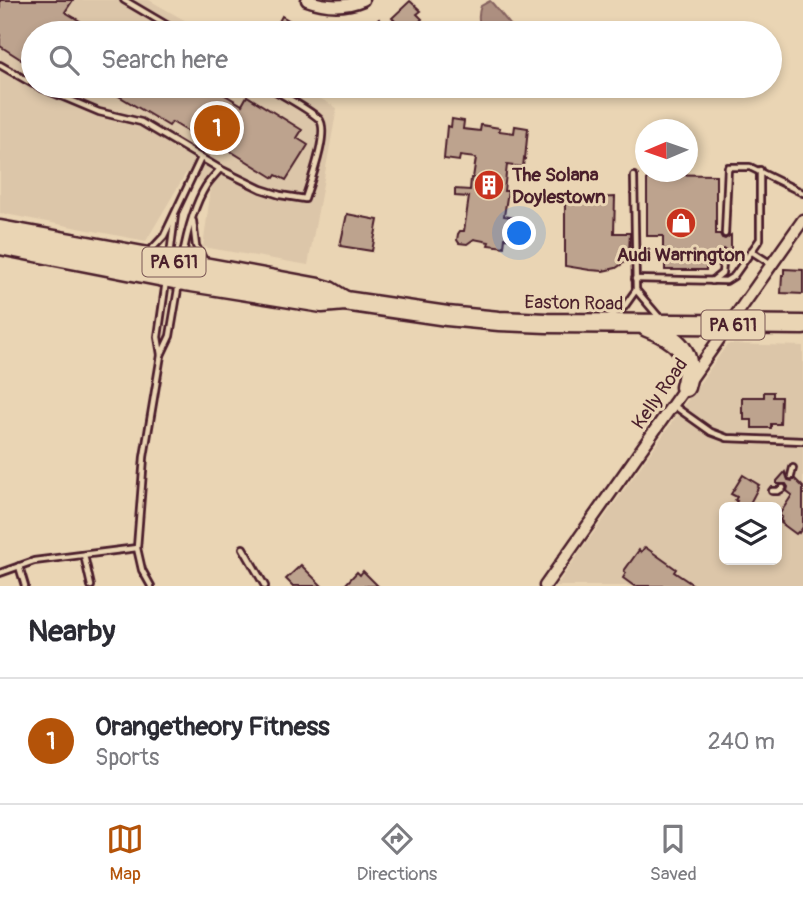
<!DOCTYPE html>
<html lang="en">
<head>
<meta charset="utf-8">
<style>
  :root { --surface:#fff; --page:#f2f2f3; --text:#2b2b33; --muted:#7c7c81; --line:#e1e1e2; --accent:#b45309 }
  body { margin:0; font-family:Pangolin,sans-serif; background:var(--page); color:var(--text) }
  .controls { position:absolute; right:21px; bottom:21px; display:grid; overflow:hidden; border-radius:10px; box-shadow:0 4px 10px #0003 }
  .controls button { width:63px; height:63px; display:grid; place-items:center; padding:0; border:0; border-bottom:2px solid var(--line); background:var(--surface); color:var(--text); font:35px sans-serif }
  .compass { position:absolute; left:635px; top:119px; width:63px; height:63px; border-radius:50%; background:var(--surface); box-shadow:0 4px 10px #0003; rotate:268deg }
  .you { position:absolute; left:520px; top:234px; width:24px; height:24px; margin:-18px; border:5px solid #fff; border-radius:50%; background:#1a73e8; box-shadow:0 0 0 10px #1a73e833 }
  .badge { display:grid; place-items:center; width:46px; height:46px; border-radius:50%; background:var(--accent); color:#fff; font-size:23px; font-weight:700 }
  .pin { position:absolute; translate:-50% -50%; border:4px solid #fff; box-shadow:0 2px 7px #0006 }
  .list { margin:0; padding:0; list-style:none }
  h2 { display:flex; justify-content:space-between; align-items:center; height:91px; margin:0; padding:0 28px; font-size:30px }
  h2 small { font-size:23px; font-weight:400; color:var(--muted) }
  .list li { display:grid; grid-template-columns:46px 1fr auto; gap:21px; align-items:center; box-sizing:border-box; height:126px; padding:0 28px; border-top:2px solid var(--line) }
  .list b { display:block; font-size:26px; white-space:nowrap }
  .list p { margin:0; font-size:23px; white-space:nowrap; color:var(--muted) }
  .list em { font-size:23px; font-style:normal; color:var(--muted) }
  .icon { flex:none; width:38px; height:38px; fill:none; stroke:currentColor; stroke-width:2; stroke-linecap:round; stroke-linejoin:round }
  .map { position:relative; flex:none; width:803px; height:586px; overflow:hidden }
  .search { position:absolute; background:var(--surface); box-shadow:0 4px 10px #0003; left:21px; right:21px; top:21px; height:77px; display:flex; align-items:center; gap:18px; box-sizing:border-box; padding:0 24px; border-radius:38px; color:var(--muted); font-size:26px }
  .sheet { height:217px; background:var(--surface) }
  nav { display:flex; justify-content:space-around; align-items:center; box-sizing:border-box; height:98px; border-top:2px solid var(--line); background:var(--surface); font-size:19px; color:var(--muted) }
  nav a { display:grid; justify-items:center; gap:4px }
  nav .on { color:var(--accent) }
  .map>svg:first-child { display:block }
  .built { fill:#dcc6a9; fill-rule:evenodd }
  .water { fill:#ad8f80; stroke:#85625e; stroke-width:2 }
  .building { fill:#bda38e; stroke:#4a1f2b; stroke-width:2 }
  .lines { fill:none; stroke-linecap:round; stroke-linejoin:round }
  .lane-casing { stroke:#4a1f2b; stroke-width:10 }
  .street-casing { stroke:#4a1f2b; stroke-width:15 }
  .highway-casing { stroke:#4a1f2b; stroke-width:23 }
  .lane { stroke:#ead5b4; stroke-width:4.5 }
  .street { stroke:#ead5b4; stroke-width:10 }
  .highway { stroke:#ead5b4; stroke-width:18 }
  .labels { text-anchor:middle; stroke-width:6; stroke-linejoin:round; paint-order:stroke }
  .shield { fill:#ead5b4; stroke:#7a5654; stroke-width:2 }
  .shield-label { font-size:18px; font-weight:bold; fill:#4a1f2b }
  .poi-label { font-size:19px; font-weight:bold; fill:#4a1f2b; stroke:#ead5b4; text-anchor:start }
  .street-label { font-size:19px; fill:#4a1f2b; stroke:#ead5b4 }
</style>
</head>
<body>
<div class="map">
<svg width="803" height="586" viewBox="0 0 803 586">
  <rect width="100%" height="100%" fill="#ead5b4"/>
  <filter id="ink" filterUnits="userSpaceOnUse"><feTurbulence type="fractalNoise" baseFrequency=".0143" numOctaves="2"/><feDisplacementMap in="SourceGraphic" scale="14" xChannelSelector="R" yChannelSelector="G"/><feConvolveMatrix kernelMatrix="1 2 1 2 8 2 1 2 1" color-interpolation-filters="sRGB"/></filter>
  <g filter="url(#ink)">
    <g class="built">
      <polygon points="0,0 149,0 207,33 33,33 33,86 298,86 337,108 308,265 203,247 211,188 186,173 146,241 0,213"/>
      <path d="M730 344 803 346V586H556L726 346ZM724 507H777V560H724Z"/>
    </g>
    <path class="water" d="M490 1 493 4 517 33H483C479 24 477 16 481 6Z"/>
    <g class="building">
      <polygon points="0,0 73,0 65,12 100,33 33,33 33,67 0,46"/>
      <polygon points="410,1 421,11 417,14 422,19 414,27 409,23 403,29 392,18"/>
      <polygon points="282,16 310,33 275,33 278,29 276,27"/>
      <polygon points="379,19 386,33 356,33 370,25"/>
      <polygon points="102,86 210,86 242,105 247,96 302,130 297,138 308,145 286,180 276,175 274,178 219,144 217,149 172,122 169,126"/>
      <polygon points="452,119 464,121 463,129 480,131 481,125 500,128 499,131 514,133 515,126 528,128 525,159 524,158 523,167 507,165 504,191 508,191 504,216 516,218 513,239 505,238 504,247 488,245 489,242 474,239 467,244 459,243 457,240 458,234 460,231 464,231 469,197 455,196 455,189 470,190 471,178 473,178 476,158 460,156 459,161 444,159 447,126 451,127"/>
      <polygon points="647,174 716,175 716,234 720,234 722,238 725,239 731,235 731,254 724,249 721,251 719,254 709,254 709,257 706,257 706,270 665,270 665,259 663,259 663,236 647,236"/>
      <polygon points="615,197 614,233 630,233 629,252 625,262 616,268 603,271 590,270 565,266 565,199"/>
      <polygon points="347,214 378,220 372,251 340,246"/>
      <polygon points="784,269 803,270 803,294 781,293 782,275 784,275"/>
      <polygon points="764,392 773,392 773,397 781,397 780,424 771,424 771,428 752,428 752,420 744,420 744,413 742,413 742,397 764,397"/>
      <polygon points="785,472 788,480 792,481 795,479 803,487 803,527 799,533 798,532 796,534 781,523 782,522 780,520 782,517 779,515 792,495 787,491 788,487 786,484 777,484 777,481"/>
      <polygon points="743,475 759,485 757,487 758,488 748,507 733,507 737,501 735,500 737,497 731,494"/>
      <polygon points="645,547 676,569 674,572 695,586 634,586 623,578 626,573 624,571 639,550 641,552"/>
      <polygon points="301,565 322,586 293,586 286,579"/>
      <polygon points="363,571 378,586 344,586 357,572 360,575"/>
    </g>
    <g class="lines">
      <g class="lane-casing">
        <g id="lane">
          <polyline points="124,0 180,33"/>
          <polyline points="0,65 33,84"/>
          <path d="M37 86 99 112 141 122 220 169 261 189 280 195 305 199C310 183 330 131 319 119 309 109 280 94 267 86"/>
          <polyline points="634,176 636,290 659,317"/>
          <polyline points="193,221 196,246 205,262"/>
          <polyline points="725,234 728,167 750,167 803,193"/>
          <polyline points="150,251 164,236 201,158"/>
          <polyline points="751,251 771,264"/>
          <polyline points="170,255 175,215"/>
          <path d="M182 260C186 238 194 205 206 186 210 180 215 175 220 169"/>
          <polyline points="635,279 726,281 734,276 760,239 760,170"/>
          <polyline points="712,281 722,273 724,254"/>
          <polyline points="607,318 624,307 636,290"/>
          <polyline points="161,355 158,337 166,281"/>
          <polyline points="673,405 711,432 727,438 803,441"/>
          <polyline points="791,476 793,468"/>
          <polyline points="772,491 778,491 783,488"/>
          <polyline points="243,548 265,586"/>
          <polyline points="84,555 91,586"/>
          <polyline points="19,566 25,586"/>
          <polyline points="0,573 34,561 137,548"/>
          <polyline points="151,586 142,570 137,548 144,457 161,355 170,336 179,283"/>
        </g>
      </g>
      <g class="street-casing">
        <g id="street">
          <path d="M307 0C326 7 344 8 363 0"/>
          <polyline points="545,586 803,220"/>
        </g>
      </g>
      <g class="highway-casing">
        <g id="highway">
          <polyline points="0,230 319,288 329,291 345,301"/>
          <polyline points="0,245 179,280 322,303 345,301 447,316 499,321 547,323 803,325"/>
          <path d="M647 327C677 338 695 353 685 387"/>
        </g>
      </g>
      <use href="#lane" class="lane"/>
      <use href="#street" class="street"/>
      <use href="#highway" class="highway"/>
    </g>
  </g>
  <defs>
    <g id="building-disc" transform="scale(1.575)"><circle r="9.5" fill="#c8321e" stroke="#ead5b4"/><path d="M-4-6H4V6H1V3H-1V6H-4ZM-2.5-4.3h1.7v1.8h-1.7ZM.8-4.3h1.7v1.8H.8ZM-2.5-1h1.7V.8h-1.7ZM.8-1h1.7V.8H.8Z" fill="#fff"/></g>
    <g id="shop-disc" transform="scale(1.575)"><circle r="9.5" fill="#c8321e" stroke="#ead5b4"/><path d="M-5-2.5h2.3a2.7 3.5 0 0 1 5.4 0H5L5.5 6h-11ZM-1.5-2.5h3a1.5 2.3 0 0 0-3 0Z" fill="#fff"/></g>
  </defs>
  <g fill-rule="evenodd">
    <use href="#building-disc" x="489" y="185"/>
    <use href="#shop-disc" x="681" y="223"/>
  </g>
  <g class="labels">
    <g class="shield">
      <rect x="142.5" y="247.5" width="63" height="29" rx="5"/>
      <rect x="701.5" y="310.5" width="63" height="29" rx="5"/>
    </g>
    <g class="shield-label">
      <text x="174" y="268">PA 611</text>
      <text x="733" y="331">PA 611</text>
    </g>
    <g class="poi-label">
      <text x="512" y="181">The Solana<tspan x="512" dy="22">Doylestown</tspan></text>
      <text x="681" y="261" text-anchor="middle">Audi Warrington</text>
    </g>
    <g class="street-label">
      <text transform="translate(574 302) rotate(1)" y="7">Easton Road</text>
      <text transform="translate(659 393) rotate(-55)" y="7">Kelly Road</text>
    </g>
  </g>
</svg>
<div class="controls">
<button><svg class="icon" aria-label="layers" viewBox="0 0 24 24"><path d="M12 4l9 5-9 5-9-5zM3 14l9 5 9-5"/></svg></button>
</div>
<svg class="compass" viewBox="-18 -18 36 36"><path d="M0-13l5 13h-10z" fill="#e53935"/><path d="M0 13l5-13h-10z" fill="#7c7c81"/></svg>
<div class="you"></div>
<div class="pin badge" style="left:217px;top:128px">1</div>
<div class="search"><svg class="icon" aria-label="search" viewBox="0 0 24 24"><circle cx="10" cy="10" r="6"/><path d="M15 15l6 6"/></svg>Search here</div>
</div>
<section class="sheet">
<h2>Nearby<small></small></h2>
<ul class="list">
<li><span class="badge">1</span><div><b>Orangetheory Fitness</b><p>Sports</p></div><em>240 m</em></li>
</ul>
</section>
<nav>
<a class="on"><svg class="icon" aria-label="map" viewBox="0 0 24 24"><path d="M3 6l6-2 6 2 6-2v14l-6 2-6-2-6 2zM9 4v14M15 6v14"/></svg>Map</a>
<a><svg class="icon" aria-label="directions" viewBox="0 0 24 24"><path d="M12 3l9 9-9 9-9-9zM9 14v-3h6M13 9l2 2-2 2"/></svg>Directions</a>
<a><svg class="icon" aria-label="saved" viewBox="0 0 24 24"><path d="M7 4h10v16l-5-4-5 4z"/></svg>Saved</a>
</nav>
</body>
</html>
